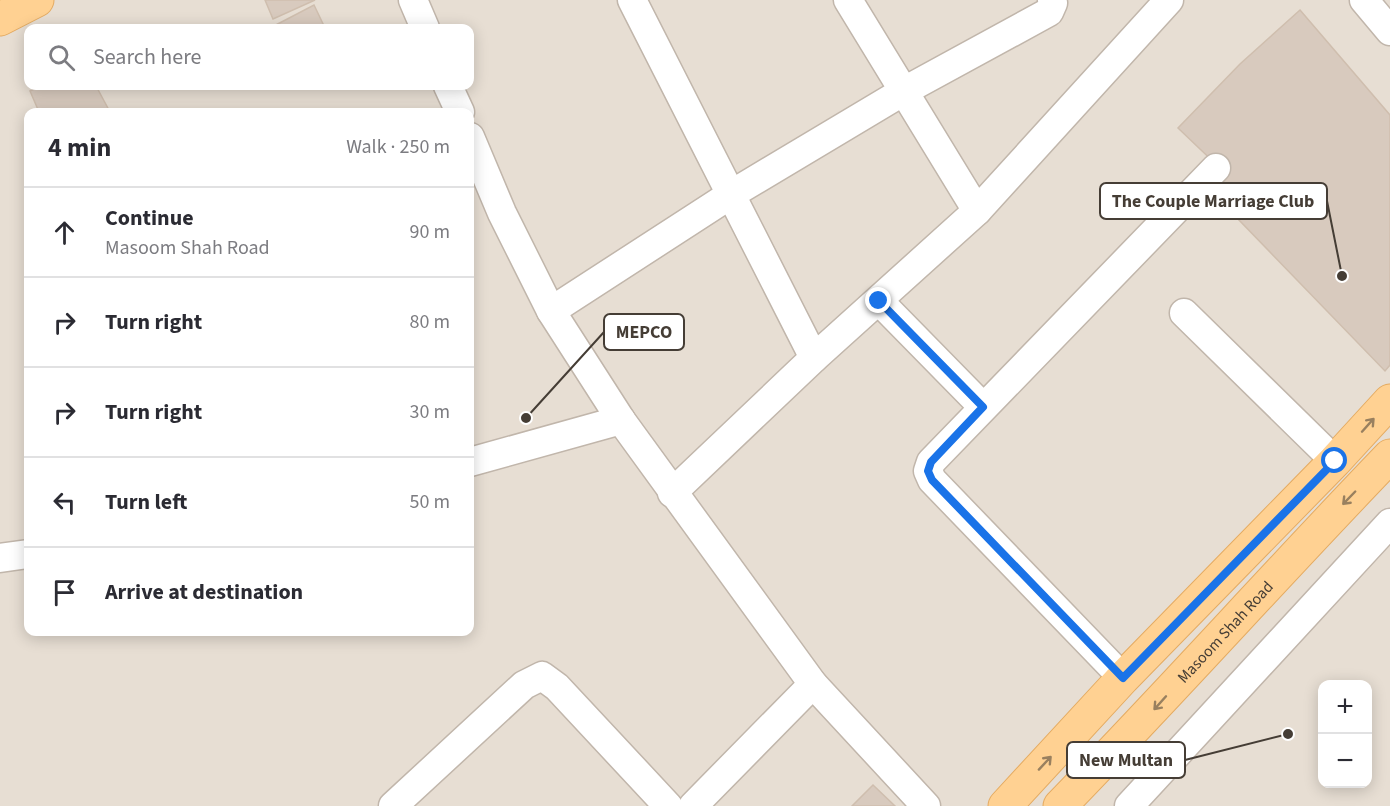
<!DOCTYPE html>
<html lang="en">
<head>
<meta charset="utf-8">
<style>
  :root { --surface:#fff; --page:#f7f7f7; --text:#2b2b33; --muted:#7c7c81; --line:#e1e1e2 }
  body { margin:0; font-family:"Source Sans 3",sans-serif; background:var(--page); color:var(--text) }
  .controls { position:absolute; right:18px; bottom:18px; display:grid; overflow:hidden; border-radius:12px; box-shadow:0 3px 15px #0003 }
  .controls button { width:54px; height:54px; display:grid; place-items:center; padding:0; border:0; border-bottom:2px solid var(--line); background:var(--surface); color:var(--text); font:30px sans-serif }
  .stop { position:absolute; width:18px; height:18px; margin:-14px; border:4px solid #1a73e8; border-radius:50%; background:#fff }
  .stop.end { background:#1a73e8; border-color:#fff; box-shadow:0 2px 6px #0008 }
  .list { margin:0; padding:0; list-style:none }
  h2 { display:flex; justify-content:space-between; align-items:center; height:78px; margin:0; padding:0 24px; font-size:26px }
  h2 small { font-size:20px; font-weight:400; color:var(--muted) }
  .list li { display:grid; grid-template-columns:39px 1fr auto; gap:18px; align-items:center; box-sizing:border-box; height:90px; padding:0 24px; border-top:2px solid var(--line) }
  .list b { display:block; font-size:22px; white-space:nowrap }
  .list p { margin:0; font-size:20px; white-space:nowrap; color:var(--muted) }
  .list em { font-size:20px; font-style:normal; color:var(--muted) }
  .icon { flex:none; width:33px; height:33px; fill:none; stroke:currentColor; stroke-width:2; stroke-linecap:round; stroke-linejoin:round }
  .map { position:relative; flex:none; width:1390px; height:806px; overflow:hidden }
  .search { position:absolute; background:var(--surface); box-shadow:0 3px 15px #0003; left:24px; top:24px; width:450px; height:66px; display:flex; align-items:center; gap:15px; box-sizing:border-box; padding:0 21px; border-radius:12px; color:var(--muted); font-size:22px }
  .panel { position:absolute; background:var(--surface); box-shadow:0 3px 15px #0003; left:24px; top:108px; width:450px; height:528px; border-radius:12px }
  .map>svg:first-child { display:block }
  .residential { fill:#e7ded3; fill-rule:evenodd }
  .building { fill:#d8cabe; stroke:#cfbeae; stroke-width:1.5 }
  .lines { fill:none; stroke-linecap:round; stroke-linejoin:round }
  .minor-casing { stroke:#c1b6ab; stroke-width:31 }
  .major-casing { stroke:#e4ab62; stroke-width:35 }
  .minor { stroke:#fff; stroke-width:28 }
  .major { stroke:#ffd192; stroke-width:33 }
  .oneway { stroke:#99805f }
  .route { stroke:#1a73e8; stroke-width:8 }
  .labels { text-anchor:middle; stroke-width:4.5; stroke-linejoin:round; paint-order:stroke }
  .street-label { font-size:16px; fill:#453d35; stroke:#fff }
  .leader { fill:none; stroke:#453d35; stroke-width:2 }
  .callout-dot { fill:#453d35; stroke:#fff; stroke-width:2 }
  .callout { fill:#fff; stroke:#453d35; stroke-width:2 }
  .callout-label { font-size:18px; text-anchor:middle; font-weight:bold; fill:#453d35 }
</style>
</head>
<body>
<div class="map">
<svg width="1390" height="806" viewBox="0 0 1390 806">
  <rect width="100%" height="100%" fill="#f3ede5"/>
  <path class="residential" d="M0 0H1390V806H0ZM28 28H470V86H28ZM28 112H470V632H28ZM1322 684H1368V784H1322Z"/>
  <g class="building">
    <polygon points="265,0 315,0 273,19"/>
    <polygon points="314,5 325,28 270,28"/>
    <polygon points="1300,10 1390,115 1390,365 1385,371 1207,187 1223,171 1178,128 1240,64"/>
    <polygon points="41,86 96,86 110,112 39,112 30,91"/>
    <polygon points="873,785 895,806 852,806"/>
  </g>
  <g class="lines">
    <g class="minor-casing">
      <g id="minor">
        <polyline points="413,0 425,28"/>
        <polyline points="632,0 814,358"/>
        <polyline points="848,0 977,211"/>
        <polyline points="1364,0 1390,31"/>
        <polyline points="448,86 460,112"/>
        <polyline points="470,137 502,213 551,311 621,420 813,684 926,806"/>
        <polyline points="879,301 983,407"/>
        <polyline points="551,311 730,195 904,91 1049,12 1053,3 1052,0"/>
        <polyline points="1184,313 1335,461"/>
        <polyline points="470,462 621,420"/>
        <polyline points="672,493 814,358 977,211 1169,0"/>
        <polyline points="0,558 28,554"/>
        <polyline points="1123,678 932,480 928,471 931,462 1216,168"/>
        <polyline points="393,806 524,685 542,676 557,687 668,806"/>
        <polyline points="693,806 813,684"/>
        <polyline points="1129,806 1390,523"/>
      </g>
    </g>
    <g class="major-casing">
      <g id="major">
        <polyline points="0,19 37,0"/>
        <polyline points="1005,806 1123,678 1335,461 1390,401"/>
        <path id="s1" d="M1060 806C1172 691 1279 571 1390 456"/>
      </g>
    </g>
    <use href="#minor" class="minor"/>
    <use href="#major" class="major"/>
  </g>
  <defs><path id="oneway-shaft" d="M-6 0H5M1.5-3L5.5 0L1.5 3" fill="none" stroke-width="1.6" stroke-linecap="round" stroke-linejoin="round" transform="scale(1.5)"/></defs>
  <g class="oneway">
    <use href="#oneway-shaft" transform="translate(1368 425) rotate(-48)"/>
    <use href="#oneway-shaft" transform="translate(1349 498) rotate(134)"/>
    <use href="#oneway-shaft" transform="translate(1160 703) rotate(132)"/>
    <use href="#oneway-shaft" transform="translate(1045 763) rotate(-47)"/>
  </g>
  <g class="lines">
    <polyline class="route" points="879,301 983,407 931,462 928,471 932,480 1123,678 1335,461"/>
  </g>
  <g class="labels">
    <g class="street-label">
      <text dy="6" stroke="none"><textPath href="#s1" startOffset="240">Masoom Shah Road</textPath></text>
    </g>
  </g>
  <path class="leader" d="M1342 276L1327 201M526 418L604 332M1288 734L1185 760"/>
  <g class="callout-dot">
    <circle cx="1342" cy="276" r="6"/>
    <circle cx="526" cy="418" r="6"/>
    <circle cx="1288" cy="734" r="6"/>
  </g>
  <g class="callout">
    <rect x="1100" y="183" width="227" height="36" rx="6"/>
    <rect x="604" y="314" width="80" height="36" rx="6"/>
    <rect x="1067" y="742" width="118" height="36" rx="6"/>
  </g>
  <g class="callout-label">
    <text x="1213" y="207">The Couple Marriage Club</text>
    <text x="644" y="338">MEPCO</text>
    <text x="1126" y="766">New Multan</text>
  </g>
</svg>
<div class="controls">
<button>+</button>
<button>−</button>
</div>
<div class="stop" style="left:1335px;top:461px"></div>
<div class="stop end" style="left:879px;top:301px"></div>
<div class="search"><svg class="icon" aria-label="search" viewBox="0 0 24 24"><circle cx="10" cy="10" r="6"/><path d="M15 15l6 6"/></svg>Search here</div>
<section class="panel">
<h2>4 min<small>Walk · 250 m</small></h2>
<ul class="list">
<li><svg class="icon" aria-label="ahead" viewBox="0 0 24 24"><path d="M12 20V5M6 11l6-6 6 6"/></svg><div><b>Continue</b><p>Masoom Shah Road</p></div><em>90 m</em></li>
<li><svg class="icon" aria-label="right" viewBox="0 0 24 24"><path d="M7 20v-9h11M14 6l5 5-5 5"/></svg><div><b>Turn right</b></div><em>80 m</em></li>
<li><svg class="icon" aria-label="right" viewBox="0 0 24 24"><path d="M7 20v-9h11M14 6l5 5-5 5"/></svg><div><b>Turn right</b></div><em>30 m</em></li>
<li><svg class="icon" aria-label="left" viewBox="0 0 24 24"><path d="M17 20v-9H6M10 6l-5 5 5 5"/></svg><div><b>Turn left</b></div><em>50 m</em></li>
<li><svg class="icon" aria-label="arrive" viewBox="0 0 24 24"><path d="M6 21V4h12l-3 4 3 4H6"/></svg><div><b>Arrive at destination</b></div></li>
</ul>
</section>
</div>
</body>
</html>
